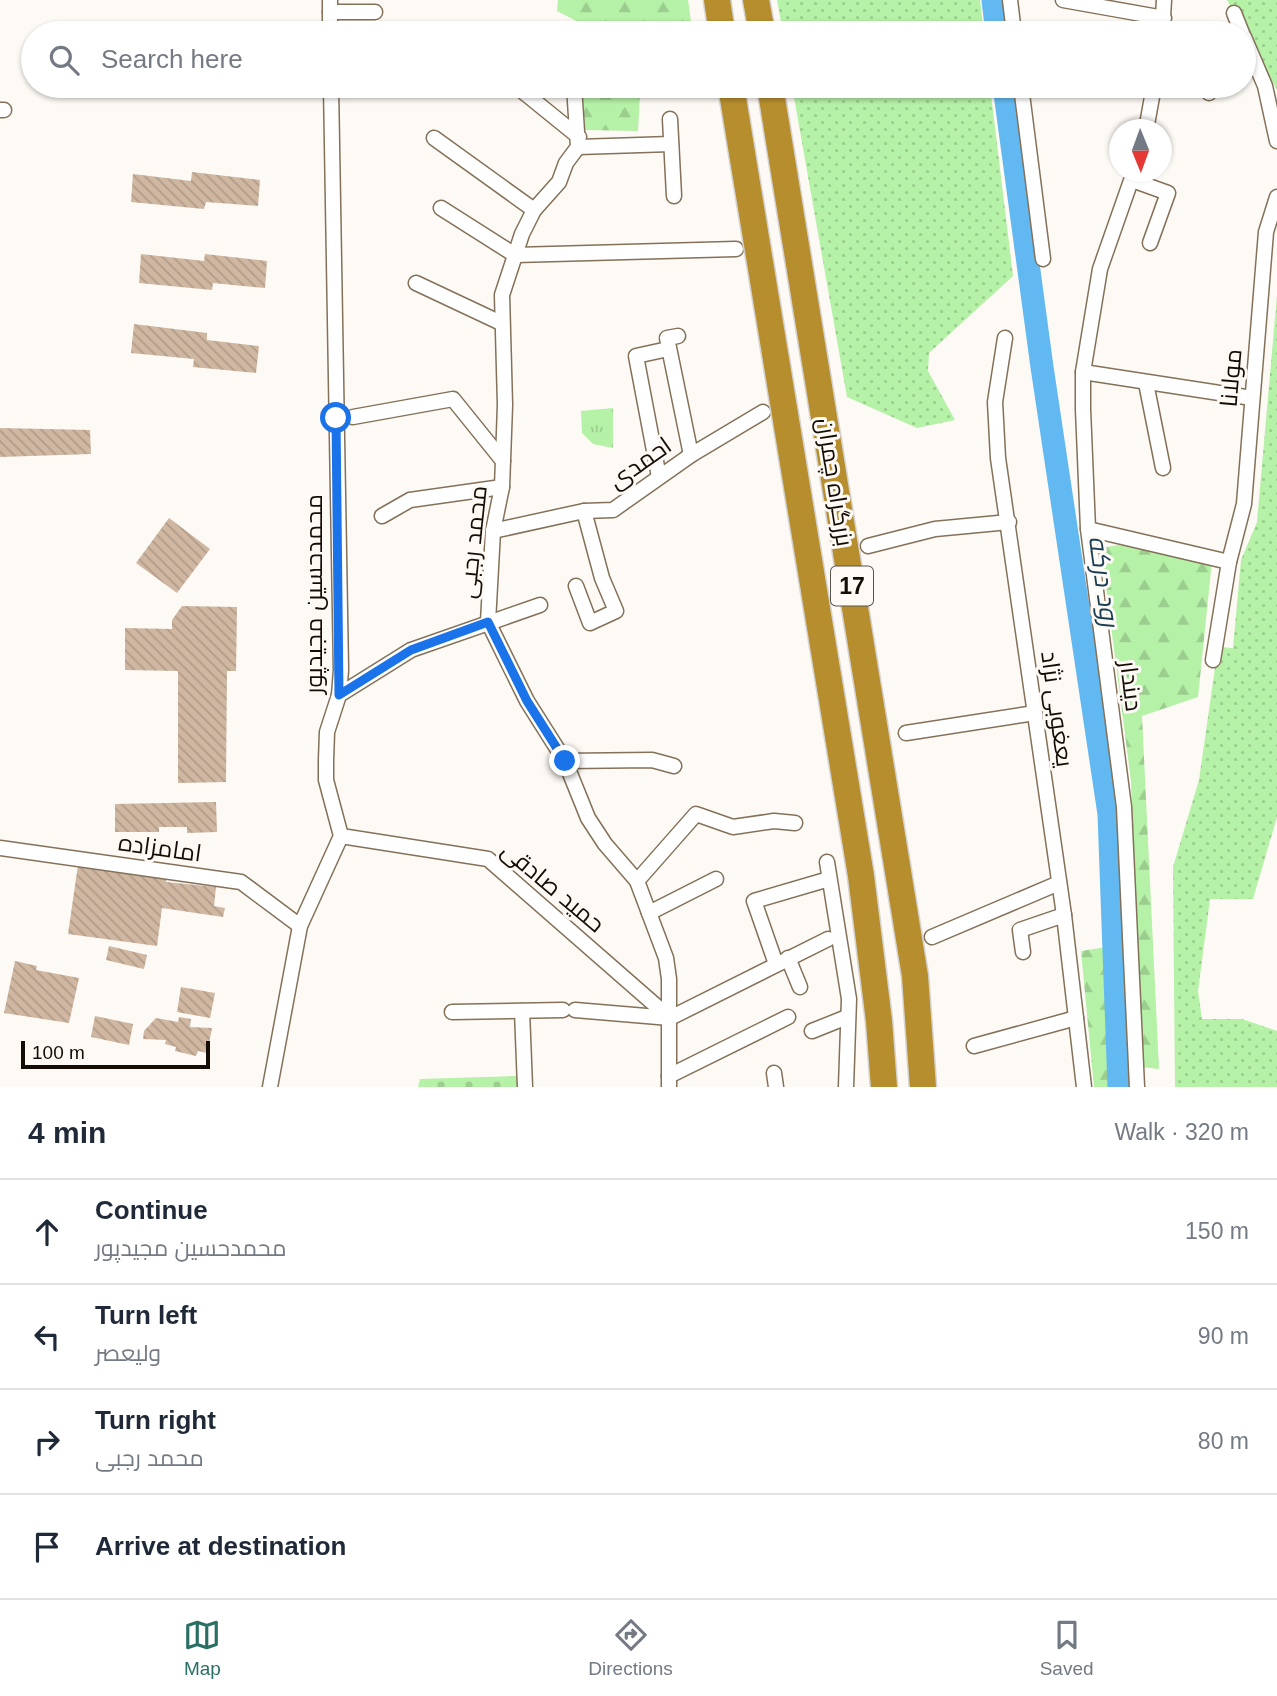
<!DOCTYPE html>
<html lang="en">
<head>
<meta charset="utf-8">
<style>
  :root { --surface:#fff; --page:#f2f2f3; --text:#1f2937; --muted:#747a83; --line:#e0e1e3; --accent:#2a6f64 }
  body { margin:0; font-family:Arial,Cairo,sans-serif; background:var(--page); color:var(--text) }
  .compass { position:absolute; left:1109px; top:119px; width:63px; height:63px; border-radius:50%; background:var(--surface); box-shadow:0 2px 5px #0004; rotate:179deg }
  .scale { position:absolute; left:21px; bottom:18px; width:189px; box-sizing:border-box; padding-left:7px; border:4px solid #130d05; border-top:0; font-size:19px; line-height:24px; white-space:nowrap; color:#130d05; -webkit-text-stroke:5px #fdf9f4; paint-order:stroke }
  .stop { position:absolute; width:21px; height:21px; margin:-16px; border:5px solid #1a73e8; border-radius:50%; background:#fff }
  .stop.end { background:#1a73e8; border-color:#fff; box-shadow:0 2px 7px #0008 }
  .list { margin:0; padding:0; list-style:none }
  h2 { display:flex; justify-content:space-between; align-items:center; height:91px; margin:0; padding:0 28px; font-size:30px }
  h2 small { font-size:23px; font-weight:400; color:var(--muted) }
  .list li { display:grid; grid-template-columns:46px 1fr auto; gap:21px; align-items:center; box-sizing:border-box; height:105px; padding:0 28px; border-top:2px solid var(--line) }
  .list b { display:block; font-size:26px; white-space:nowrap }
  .list p { margin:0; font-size:23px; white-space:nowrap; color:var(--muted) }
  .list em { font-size:23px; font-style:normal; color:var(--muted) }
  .icon { flex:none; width:38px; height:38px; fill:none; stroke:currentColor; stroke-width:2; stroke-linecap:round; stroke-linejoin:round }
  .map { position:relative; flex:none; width:1277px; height:1087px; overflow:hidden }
  .search { position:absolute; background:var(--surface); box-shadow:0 2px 5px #0004; left:21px; right:21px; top:21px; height:77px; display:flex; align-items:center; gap:18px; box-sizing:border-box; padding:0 24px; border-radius:38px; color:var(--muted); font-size:26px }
  .sheet { height:511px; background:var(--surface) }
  nav { display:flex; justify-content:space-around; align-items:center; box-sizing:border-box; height:98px; border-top:2px solid var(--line); background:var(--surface); font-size:19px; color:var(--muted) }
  nav a { display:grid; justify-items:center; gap:4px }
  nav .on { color:var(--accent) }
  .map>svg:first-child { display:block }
  .grass { fill:url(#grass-dots) }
  .forest { fill:url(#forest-firs) }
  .cemetery { fill:url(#cemetery-stones) }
  .park { fill:url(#park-tufts) }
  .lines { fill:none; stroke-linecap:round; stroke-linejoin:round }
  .river { stroke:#62b9f2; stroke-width:23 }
  .building { fill:url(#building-back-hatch) }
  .street-casing { stroke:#837159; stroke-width:17 }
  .highway-casing { stroke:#d5d3d2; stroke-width:29 }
  .street { stroke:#fff; stroke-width:14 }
  .highway { stroke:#b78e2d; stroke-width:26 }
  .route { stroke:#1a73e8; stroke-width:9 }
  .labels { text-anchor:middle; stroke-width:6; stroke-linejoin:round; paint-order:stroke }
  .shield { fill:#fdf9f4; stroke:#59544d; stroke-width:2 }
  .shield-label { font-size:23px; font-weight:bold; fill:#130d05 }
  .street-label { font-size:24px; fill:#130d05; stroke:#fdf9f4 }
  .water-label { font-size:26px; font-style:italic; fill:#183d55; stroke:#fdf9f4 }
</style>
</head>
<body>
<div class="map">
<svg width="1277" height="1087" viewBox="0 0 1277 1087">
  <defs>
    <pattern id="grass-dots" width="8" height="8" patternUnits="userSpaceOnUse" patternTransform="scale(1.75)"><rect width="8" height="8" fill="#b5f1a7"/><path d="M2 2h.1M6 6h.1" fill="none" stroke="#9bcd8e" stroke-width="1.8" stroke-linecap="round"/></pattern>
    <pattern id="forest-firs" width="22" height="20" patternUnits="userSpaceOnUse" patternTransform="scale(1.75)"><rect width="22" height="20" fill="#b5f1a7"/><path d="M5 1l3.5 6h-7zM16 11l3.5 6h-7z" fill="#9bcd8e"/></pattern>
    <pattern id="cemetery-stones" width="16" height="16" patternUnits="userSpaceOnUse" patternTransform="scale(1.75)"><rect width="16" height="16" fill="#b5f1a7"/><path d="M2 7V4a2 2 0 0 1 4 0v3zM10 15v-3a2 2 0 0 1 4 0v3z" fill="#9bcd8e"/></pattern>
    <pattern id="park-tufts" width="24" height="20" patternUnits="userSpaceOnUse" patternTransform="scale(1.75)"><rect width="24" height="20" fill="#b5f1a7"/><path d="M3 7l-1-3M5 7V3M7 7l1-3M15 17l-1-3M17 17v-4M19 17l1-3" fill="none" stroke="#9bcd8e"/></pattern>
    <pattern id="building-back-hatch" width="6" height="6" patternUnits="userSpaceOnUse" patternTransform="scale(1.75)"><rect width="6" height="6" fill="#cfb7a1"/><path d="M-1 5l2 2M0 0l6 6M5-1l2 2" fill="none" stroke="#b19c89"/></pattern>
  </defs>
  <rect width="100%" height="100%" fill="#fdf9f4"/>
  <g class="grass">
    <polygon points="777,0 980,0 984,33 783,33"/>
    <polygon points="1227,0 1277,0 1277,90"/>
    <polygon points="792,86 990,86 1013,276 929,353 928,371 955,420 917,428 847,397"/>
    <polygon points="1277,295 1277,817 1253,899 1210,899 1198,991 1202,1019 1242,1019 1277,1031 1277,1087 1175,1087 1173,867 1199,780 1218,647 1233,648 1241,560 1257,522"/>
  </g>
  <g class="forest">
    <polygon points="558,0 688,0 691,21 682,33 591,33 592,29 557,11"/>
    <polygon points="582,86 656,86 655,96 640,93 638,131 585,130"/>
    <polygon points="1118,545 1212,561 1198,697 1142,716 1159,1069 1141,1067 1131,781 1101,548"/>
    <polygon points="1107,947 1111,1087 1094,1087 1081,951"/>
  </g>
  <polygon class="cemetery" points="520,1076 520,1087 418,1087 420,1079"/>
  <polygon class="park" points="613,408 613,448 593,444 582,433 581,411"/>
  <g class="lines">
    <g class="river">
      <polyline points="993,0 997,33"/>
      <polyline points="1004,86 1042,367 1109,814 1119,1087"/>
    </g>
  </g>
  <g class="building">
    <polygon points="192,172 260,180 258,206 206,202 204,209 131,202 133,174 191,181"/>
    <polygon points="141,254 204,261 205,254 267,261 265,288 213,283 212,290 139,283"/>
    <polygon points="134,324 207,333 207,340 259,346 256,373 193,367 194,359 131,353"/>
    <polygon points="0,428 90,430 91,454 0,457"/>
    <polygon points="169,518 210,549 177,593 136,563"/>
    <polygon points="182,606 237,607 236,671 227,671 226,782 178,783 178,671 125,670 125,628 172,629 172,620"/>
    <polygon points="216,802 217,832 187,833 187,827 159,827 159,832 115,832 115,804"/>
    <polygon points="78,865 167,877 166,882 216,887 214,906 225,908 223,917 162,908 157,946 68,934"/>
    <polygon points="109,946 147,955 144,969 106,960"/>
    <polygon points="15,961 37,966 36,970 79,978 69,1023 4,1013"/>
    <polygon points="181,987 215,993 210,1018 177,1012"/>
    <polygon points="95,1016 133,1024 129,1045 91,1037"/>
    <polygon points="179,1017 191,1019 190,1027 212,1028 207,1053 198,1051 196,1056 175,1051 176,1047 165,1044 166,1040 143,1039 144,1031 156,1018 178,1022"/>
  </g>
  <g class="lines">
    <g class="street-casing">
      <g id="street">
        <polyline points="330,0 330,33"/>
        <polyline points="1010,0 1014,33"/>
        <polyline points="1063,0 1164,18"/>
        <polyline points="330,12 375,12"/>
        <polyline points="1234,13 1242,33"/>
        <polyline points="1162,33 1164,0"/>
        <polyline points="1244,37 1265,86 1277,141"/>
        <polyline points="516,86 579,137"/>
        <polyline points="574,86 578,147 566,163 559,182 534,210 522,234 502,295 505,405 502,487 493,531 488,622 527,701 565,761 588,818 605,844 637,881 666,958 669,979 669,1087"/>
        <polyline points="1021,86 1043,259"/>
        <polyline points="1209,86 1209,93"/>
        <polyline points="0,110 4,110"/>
        <polyline points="670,119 674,196"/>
        <polyline points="1146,130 1154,86"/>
        <polyline points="434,138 534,210"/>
        <polyline points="578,147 671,144"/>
        <polyline points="1134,172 1100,269 1083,372 1083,409 1088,529 1124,807 1137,1087"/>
        <polyline points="1132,180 1168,193 1150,243"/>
        <polyline points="441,208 515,255"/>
        <polyline points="515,255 736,249"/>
        <polyline points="416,283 501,323"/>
        <polyline points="678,336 667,338 691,455"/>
        <polyline points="1005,338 995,402 998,458 1064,915 1084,1087"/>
        <polyline points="1083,372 1252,398"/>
        <polyline points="1146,383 1163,468"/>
        <polyline points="353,417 453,399 503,461"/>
        <polyline points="659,477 636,356 668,349"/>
        <polyline points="382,516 410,500 502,487"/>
        <polyline points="1088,529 1229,562"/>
        <polyline points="493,531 584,511 613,510 691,455 763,412"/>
        <polyline points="868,546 935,529 1009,522"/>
        <polyline points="576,586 590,623 616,611 602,578 584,511"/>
        <polyline points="1213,660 1229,562 1244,504 1266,232 1277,197"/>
        <polyline points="339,695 411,650 540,605"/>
        <polyline points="906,733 1035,713"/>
        <polyline points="565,761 652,760 674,766"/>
        <polyline points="341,836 488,859 670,1018"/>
        <polyline points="0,848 241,882 300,926"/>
        <polyline points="827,862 849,999 846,1087"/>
        <polyline points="637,881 696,814 733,827 774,821 795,823"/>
        <polyline points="649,913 716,879"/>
        <polyline points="932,937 1059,883"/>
        <polyline points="1023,952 1020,930 1064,915"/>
        <polyline points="788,958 800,987"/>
        <polyline points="776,964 754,901 829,879"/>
        <polyline points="575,1010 670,1018"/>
        <polyline points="522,1011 525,1087"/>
        <polyline points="452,1012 563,1010"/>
        <polyline points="670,1018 828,939"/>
        <polyline points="812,1031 847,1017"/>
        <polyline points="974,1046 1076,1018"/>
        <polyline points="774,1073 776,1087"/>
        <polyline points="669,1076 788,1017"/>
        <polyline points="270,1087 300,926 341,836 326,780 326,760 327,732 339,695 341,670 331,86"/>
      </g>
    </g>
    <g class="highway-casing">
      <g id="highway">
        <polyline points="717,0 722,33"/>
        <polyline points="756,0 762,33"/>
        <polyline points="731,86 861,876 879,1021 884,1087"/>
        <polyline points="770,86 915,976 923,1087"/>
      </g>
    </g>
    <use href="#street" class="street"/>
    <use href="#highway" class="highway"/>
  </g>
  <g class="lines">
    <polyline class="route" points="336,418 339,695 411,650 488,622 527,701 565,761"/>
  </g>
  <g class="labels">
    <rect class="shield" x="831" y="566.5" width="42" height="39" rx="5"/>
    <g class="shield-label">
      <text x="852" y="594">17</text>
    </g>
    <g class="street-label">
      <text transform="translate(1231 378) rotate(-85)" y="8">مولانا</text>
      <text transform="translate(640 463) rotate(-35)" y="8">احمدی</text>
      <text transform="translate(835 482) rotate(81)" y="8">بزرگراه چمران</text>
      <text transform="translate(473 542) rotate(-84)" y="8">محمد رجبی</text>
      <text transform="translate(314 594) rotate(-90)" y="8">محمدحسین مجیدپور</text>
      <text transform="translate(1131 686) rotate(83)" y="8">دیندار</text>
      <text transform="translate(1057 709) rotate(82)" y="8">یعغوبی نژاد</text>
      <text transform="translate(160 848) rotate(8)" y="8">امامزاده</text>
      <text transform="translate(553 887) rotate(40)" y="8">حمید صادقی</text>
    </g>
    <g class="water-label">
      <text transform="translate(1104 581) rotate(82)" y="9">رود درکه</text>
    </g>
  </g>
</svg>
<svg class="compass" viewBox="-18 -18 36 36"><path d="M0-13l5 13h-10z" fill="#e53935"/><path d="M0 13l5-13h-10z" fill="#747a83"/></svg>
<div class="scale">100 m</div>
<div class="stop" style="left:336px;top:418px"></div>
<div class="stop end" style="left:565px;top:761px"></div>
<div class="search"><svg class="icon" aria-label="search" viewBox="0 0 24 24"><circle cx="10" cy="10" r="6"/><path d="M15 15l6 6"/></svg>Search here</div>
</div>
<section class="sheet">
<h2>4 min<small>Walk · 320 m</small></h2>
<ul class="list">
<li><svg class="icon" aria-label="ahead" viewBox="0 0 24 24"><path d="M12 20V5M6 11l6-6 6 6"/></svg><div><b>Continue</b><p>محمدحسین مجیدپور</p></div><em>150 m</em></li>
<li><svg class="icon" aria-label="left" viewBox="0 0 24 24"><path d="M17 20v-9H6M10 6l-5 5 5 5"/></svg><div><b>Turn left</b><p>ولیعصر</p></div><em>90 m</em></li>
<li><svg class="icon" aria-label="right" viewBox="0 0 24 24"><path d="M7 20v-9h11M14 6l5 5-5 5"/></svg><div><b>Turn right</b><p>محمد رجبی</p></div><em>80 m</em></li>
<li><svg class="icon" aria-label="arrive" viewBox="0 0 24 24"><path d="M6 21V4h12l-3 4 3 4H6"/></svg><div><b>Arrive at destination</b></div></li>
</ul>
</section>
<nav>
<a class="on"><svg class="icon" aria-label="map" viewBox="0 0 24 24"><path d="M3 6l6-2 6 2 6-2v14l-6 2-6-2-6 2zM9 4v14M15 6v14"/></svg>Map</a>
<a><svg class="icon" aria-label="directions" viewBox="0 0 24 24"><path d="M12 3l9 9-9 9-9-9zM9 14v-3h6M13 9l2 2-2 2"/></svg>Directions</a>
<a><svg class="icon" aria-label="saved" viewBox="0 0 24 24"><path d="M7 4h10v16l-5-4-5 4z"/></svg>Saved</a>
</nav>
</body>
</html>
